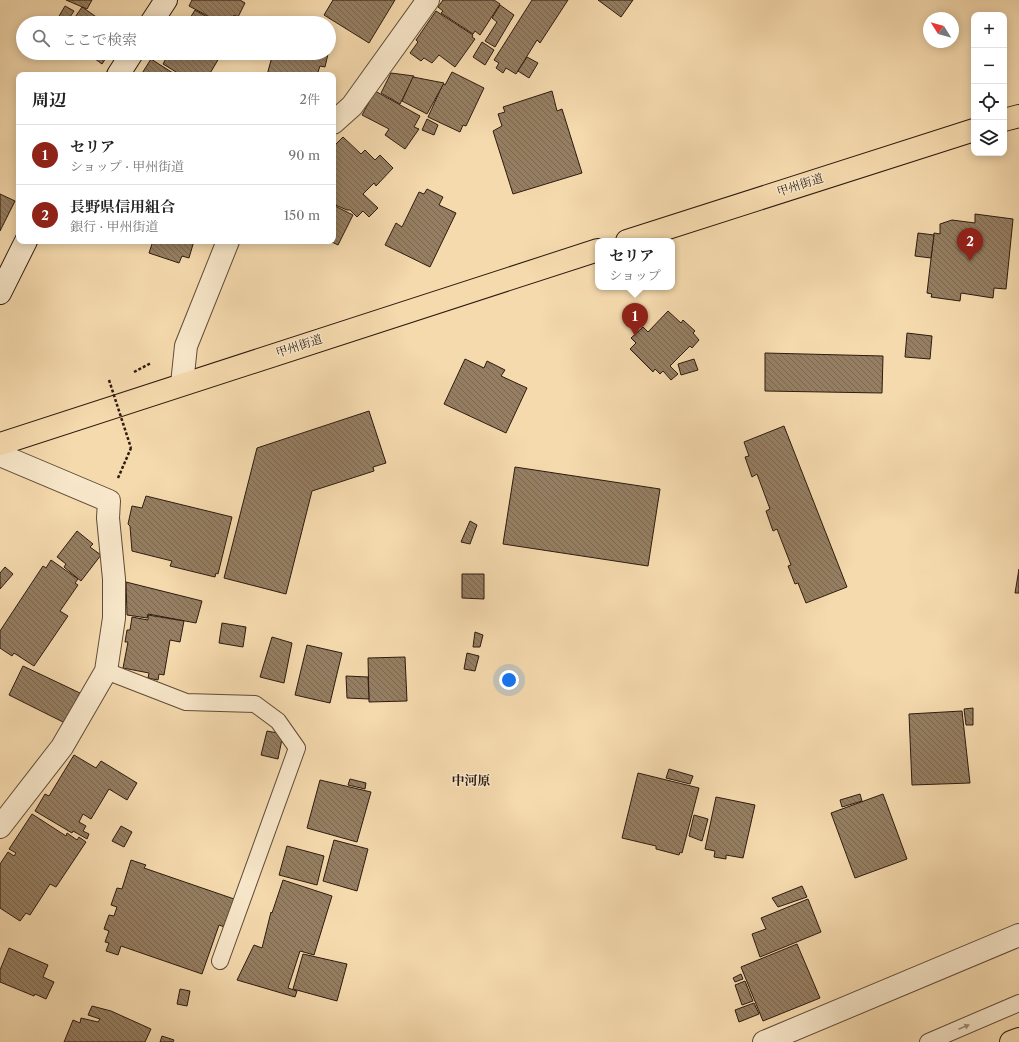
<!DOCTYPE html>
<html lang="ja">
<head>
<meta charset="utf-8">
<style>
  :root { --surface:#fff; --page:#f2f2f2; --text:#222; --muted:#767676; --line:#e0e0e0; --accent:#8f2418 }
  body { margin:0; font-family:"Libre Caslon Text","Noto Serif JP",serif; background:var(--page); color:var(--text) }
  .controls { position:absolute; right:12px; top:12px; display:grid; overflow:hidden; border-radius:8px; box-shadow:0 2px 10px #0003 }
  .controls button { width:36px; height:36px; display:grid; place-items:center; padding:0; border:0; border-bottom:1px solid var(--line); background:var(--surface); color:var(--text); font:20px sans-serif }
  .compass { position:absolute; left:923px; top:12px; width:36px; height:36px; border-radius:50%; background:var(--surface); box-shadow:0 2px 10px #0003; rotate:307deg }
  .you { position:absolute; left:509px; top:680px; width:14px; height:14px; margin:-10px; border:3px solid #fff; border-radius:50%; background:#1a73e8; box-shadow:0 0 0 6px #1a73e833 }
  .badge { display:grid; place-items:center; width:26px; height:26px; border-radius:50%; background:var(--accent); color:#fff; font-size:13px; font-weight:700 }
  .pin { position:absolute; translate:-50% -33px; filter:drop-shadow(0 1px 2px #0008) }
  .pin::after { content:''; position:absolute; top:21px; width:14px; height:12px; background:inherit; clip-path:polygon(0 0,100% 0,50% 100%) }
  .popup { position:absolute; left:595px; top:238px; width:80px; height:52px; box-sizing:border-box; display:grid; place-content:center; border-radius:8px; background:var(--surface); filter:drop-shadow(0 1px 3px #0005); font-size:13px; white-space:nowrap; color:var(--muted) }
  .popup b { font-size:15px; color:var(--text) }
  .popup::after { content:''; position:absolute; left:50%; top:100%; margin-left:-8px; border:8px solid transparent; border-top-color:var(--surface) }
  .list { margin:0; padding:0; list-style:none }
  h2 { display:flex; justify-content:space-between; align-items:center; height:52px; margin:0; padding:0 16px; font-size:17px }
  h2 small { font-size:13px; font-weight:400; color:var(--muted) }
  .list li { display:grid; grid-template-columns:26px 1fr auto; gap:12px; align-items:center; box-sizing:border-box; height:60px; padding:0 16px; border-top:1px solid var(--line) }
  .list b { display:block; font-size:15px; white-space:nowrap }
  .list p { margin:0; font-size:13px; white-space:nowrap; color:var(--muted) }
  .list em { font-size:13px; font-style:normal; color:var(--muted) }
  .icon { flex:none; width:22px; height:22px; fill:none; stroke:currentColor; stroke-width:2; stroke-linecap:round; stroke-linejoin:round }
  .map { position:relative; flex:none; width:1019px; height:1042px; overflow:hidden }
  .search { position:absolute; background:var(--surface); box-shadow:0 2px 10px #0003; left:16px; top:16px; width:320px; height:44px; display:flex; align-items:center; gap:10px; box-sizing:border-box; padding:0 14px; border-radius:22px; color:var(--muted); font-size:15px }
  .panel { position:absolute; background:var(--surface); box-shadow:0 2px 10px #0003; left:16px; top:72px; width:320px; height:172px; border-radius:8px }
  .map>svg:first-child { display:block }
  .building { fill:url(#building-back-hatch); stroke:#2e1b0f }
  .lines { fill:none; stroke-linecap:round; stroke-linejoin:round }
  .lane-casing { stroke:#604b37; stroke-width:18 }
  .street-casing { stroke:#604b37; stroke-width:24 }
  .secondary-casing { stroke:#2e1b0f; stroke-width:24 }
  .highway-casing { stroke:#2e1b0f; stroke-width:24 }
  .path { stroke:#2e1b0f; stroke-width:2.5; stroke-dasharray:3 2; stroke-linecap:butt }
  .lane { stroke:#f8e7ca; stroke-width:16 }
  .street { stroke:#f8e7ca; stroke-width:22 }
  .secondary { stroke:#f8e7ca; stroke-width:22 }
  .highway { stroke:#f5daae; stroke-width:22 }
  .path-bridge { stroke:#2e1b0f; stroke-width:2.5; stroke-dasharray:3 2; stroke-linecap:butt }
  .oneway { fill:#9d8b76 }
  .labels { text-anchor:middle; stroke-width:3; stroke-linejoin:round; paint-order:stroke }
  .street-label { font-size:12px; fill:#2e1b0f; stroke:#f8e7ca }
  .neighbourhood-label { font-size:13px; font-weight:bold; fill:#2e1b0f; stroke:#f8e7ca }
</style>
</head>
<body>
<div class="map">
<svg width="1019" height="1042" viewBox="0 0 1019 1042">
  <defs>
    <pattern id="building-back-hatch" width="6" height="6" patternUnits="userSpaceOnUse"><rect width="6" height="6" fill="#957e62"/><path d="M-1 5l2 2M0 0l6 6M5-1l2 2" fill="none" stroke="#7a664f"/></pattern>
  </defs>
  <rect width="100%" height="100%" fill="#f5daae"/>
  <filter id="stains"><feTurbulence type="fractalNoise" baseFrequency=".005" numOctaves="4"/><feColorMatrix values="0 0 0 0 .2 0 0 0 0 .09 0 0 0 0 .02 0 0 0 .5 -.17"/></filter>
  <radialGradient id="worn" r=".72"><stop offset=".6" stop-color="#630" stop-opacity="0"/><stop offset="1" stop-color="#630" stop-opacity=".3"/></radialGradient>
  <g class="building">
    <polygon points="66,0 92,0 87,9"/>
    <polygon points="192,0 240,0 245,3 238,17 234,15 229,23 221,23 189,6"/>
    <polygon points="333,0 395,0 369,43 324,15"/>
    <polygon points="443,0 494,0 500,4 480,35 475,31 473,34 441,13 443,11 438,7"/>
    <polygon points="532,0 568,0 540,43 537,40 516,74 506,68 503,73 496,68 499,63 494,60"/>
    <polygon points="598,0 633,0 621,17"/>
    <polygon points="500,5 514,15 495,47 485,41 497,22 492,18"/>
    <polygon points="65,6 74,11 66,23 55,23"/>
    <polygon points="82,7 105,23 71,23"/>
    <polygon points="195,10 218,23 187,23"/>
    <polygon points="436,11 473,35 472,37 475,39 455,67 439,55 432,63 424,58 421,61 410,53 418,42 416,40"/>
    <polygon points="482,42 494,50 485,65 473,57"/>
    <polygon points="87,53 109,53 102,64"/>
    <polygon points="169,53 222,53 209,75 181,75 163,64"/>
    <polygon points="273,53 325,53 328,54 325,67 320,66 317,75 267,75"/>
    <polygon points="527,57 538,63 529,78 518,71"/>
    <polygon points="151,59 176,75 141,75"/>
    <polygon points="452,72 484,88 466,126 463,125 460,132 428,117 443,84 445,85"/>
    <polygon points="391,73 414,76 400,104 381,93"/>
    <polygon points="413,77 444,83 427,114 402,101"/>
    <polygon points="375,91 420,116 414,127 419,129 405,149 385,135 389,129 362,115"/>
    <polygon points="552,91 557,111 562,109 582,173 513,194 493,131 502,126 498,114 505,112 503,107"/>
    <polygon points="427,119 438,125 434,135 422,130"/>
    <polygon points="343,137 361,154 365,150 375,160 380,155 393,168 376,186 374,183 363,194 378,208 369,217 363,211 357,217 350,210 347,210 333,204 333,147"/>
    <polygon points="427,189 443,197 439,205 456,213 430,267 385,245 396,223 402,227 419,192 424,194"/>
    <polygon points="0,194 15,201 0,231"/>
    <polygon points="333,205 353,215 338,245 330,241 333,241"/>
    <polygon points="975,214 1013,219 1006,289 994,288 993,298 961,293 960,301 931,297 932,294 927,293 934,233 940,234 940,224 952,220 975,223"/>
    <polygon points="918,233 934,235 931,258 915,256"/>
    <polygon points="153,241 194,241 189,258 182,256 179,263 149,253"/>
    <polygon points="668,311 681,323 683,320 695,331 693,333 699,340 692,348 690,346 670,366 678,374 671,380 663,371 660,374 655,369 653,372 630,349 636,343 631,338 643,327 648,332"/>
    <polygon points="907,333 932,336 930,359 905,357"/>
    <polygon points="765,353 883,356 882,393 765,391"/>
    <polygon points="465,359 484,368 487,361 505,370 501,376 527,388 506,433 444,404"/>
    <polygon points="694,359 698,370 681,375 678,364"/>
    <polygon points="369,411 386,463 373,467 374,471 312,491 286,594 224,578 257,448"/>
    <polygon points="784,426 847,587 806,603 798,583 795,584 788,566 791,565 777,529 773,531 766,511 770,509 757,474 752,477 745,457 749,456 744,442"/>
    <polygon points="515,467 660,489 648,566 503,544"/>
    <polygon points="146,496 232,517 218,574 216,573 215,577 170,566 172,561 132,551 130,526 128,524 132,506 142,508"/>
    <polygon points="470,521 477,525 470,544 461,542"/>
    <polygon points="77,531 93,544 90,547 101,555 81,581 64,567 66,564 57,557"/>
    <polygon points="51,560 78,579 75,583 78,585 60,611 68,616 34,666 14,653 12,656 0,648 0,631 43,566 46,568"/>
    <polygon points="5,567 13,574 0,589 0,573"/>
    <polygon points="1019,569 1019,593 1015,593"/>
    <polygon points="462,574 484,574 484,599 462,598"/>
    <polygon points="126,582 202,601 196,623 148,614 147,618 127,615"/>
    <polygon points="148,615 184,621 180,642 170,640 164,675 159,674 158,680 148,678 149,673 123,668 128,642 125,642 127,630 130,630 132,617 148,620"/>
    <polygon points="222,623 246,627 243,647 219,643"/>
    <polygon points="475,632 483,635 480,647 473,647"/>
    <polygon points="272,637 292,643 284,683 260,677"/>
    <polygon points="307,645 342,653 330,703 295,695"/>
    <polygon points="467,653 479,656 475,671 464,669"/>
    <polygon points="405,657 407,701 369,702 368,658"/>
    <polygon points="23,666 80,693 65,723 9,695"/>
    <polygon points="346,676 368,677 369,699 347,698"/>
    <polygon points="973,708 973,725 966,725 964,709"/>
    <polygon points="962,711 970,783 912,785 909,714"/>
    <polygon points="267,731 283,734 278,759 261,755"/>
    <polygon points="74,755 96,768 101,761 137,783 127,800 109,789 91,819 83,814 79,822 86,826 83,831 89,834 87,839 73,831 72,833 35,811 45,794 49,796"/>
    <polygon points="669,769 693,776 690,784 666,778"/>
    <polygon points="638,773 699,788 682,853 680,852 679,855 656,849 656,846 622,838"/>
    <polygon points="350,779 366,783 365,789 348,785"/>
    <polygon points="320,780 371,792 357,842 307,828"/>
    <polygon points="860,794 862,801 842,807 840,800"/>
    <polygon points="883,794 907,859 855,878 831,813"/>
    <polygon points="716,797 755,805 743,858 726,855 726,859 714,857 715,851 705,849"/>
    <polygon points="32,814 66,836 67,833 77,840 79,837 86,842 56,887 50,884 30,915 26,913 20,921 0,908 0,864 8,852 14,856 16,853 9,849"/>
    <polygon points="694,815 708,819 702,841 689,836"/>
    <polygon points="121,826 132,832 124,847 112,841"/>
    <polygon points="334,840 368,849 357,891 323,881"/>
    <polygon points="287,846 324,856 317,885 279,875"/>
    <polygon points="131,860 146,865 144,868 240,901 230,929 219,925 202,974 121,946 118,955 106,951 109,943 105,942 109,931 104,929 109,915 114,916 117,907 111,905 117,888 122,889"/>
    <polygon points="283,880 332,896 314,955 300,951 288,988 297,991 295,997 237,980 254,945 262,948 271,912 272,913"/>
    <polygon points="802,886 807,897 778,907 772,898"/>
    <polygon points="808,899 821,932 760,957 752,934 766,929 761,918"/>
    <polygon points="797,944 820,998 763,1021 741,967"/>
    <polygon points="9,948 48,965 43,977 54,982 46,999 35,994 34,996 0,982 0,970"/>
    <polygon points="303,954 347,964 337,1001 293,989"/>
    <polygon points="741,974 743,979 735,982 733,978"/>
    <polygon points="745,981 753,1001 742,1005 735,985"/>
    <polygon points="180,989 190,991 187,1006 177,1004"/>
    <polygon points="754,1003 759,1014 739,1022 735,1010"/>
    <polygon points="92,1006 111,1011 151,1029 145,1042 64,1042 73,1020 80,1023 81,1018 98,1022 100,1019 88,1015"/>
    <polygon points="162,1036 174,1040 173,1042 160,1042"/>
  </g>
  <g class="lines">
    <g class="lane-casing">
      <g id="lane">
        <polyline points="106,671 186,702 255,704 278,721 297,748 220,961"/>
        <polyline points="928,1042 1019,1003"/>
      </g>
    </g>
    <g class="street-casing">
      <g id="street">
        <polyline points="333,123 352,106 428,0"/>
        <polyline points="182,384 186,346 228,241"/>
        <polyline points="0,455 109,501 108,518 114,579 114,618 106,671 62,747 0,827"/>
        <polyline points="764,1042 1019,935"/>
      </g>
    </g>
    <g class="secondary-casing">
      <g id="secondary">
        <polyline points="151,23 166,0"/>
        <polyline points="118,75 132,53"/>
        <polyline points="0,293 26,241"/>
      </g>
    </g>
    <g class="highway-casing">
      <g id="highway">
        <polyline points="1004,120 1019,116"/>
        <polyline points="627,241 974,130"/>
        <polyline points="0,444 598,250"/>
        <polyline points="1011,1042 1019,1039"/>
      </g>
    </g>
    <g class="path">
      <polyline points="134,372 151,363"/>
      <polyline points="118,478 131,448"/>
    </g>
    <use href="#lane" class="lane"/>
    <use href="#street" class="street"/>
    <use href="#secondary" class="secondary"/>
    <use href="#highway" class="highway"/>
    <polyline class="path-bridge" points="109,380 131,448"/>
  </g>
  <defs><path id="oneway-solid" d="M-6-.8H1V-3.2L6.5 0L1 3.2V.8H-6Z"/></defs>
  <use class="oneway" href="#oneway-solid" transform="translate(964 1027) rotate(-23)"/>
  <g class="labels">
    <g class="street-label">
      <text transform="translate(800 185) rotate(-18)" y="4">甲州街道</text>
      <text transform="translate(299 346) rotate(-18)" y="4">甲州街道</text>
    </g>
    <g class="neighbourhood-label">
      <text x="471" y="785">中河原</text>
    </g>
  </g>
  <rect width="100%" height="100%" filter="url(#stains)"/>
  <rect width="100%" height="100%" fill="url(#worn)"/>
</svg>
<div class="controls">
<button>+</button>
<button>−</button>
<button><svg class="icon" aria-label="locate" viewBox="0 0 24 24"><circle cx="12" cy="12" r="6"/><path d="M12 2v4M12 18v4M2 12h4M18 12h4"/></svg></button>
<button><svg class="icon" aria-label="layers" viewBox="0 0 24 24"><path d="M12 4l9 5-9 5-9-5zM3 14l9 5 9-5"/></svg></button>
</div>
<svg class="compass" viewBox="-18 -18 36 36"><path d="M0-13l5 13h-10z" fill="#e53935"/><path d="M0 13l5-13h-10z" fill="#767676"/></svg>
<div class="you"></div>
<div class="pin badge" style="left:635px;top:336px">1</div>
<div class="popup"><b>セリア</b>ショップ</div>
<div class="pin badge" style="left:970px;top:261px">2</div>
<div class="search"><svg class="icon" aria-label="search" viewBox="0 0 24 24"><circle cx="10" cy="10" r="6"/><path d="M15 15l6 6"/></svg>ここで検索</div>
<section class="panel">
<h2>周辺<small>2件</small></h2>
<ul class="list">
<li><span class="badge">1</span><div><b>セリア</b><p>ショップ · 甲州街道</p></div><em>90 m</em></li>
<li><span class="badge">2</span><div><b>長野県信用組合</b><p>銀行 · 甲州街道</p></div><em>150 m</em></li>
</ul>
</section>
</div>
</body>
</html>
